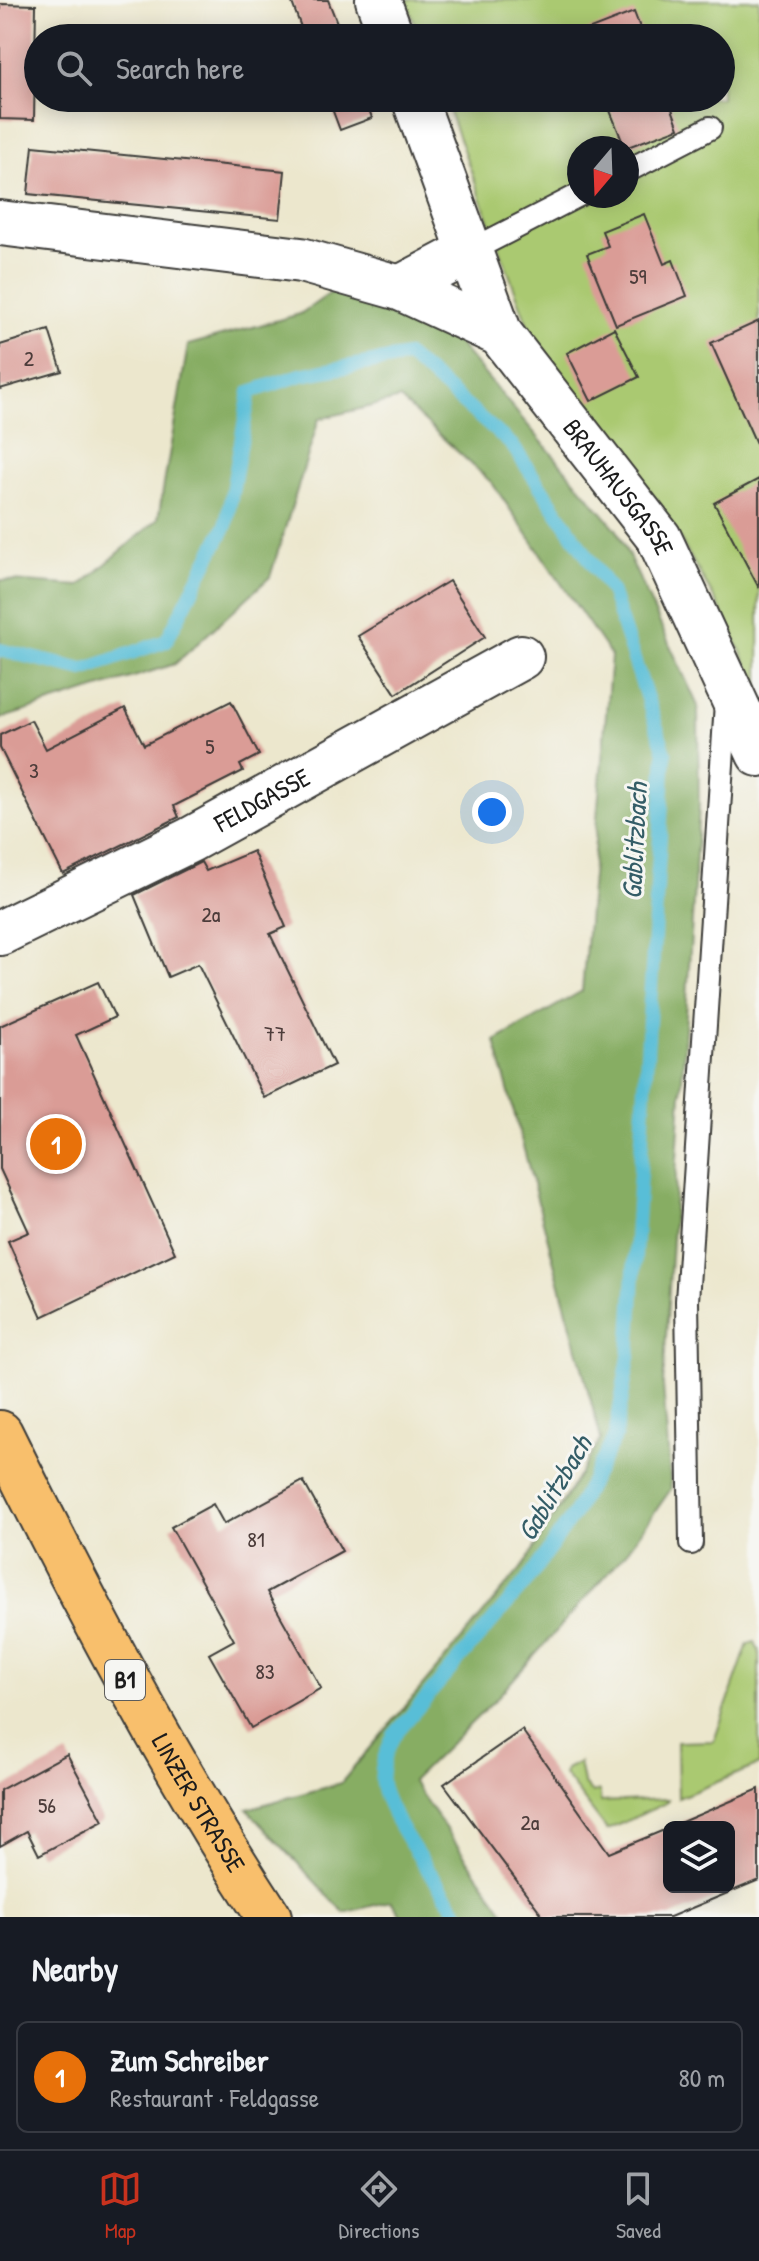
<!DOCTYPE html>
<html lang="en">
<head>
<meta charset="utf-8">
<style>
  :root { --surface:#171b24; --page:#242831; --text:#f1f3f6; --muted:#9ea1a6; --line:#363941; --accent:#c8321e }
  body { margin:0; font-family:"Patrick Hand",sans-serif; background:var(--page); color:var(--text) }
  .controls { position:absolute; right:24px; bottom:24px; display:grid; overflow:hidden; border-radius:12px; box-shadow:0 4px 20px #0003 }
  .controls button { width:72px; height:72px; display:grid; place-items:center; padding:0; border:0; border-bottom:2px solid var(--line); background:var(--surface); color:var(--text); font:40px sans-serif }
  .compass { position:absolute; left:567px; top:136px; width:72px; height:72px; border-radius:50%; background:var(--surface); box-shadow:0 4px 20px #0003; rotate:199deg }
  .you { position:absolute; left:492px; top:812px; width:28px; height:28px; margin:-20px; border:6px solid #fff; border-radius:50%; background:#1a73e8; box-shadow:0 0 0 12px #1a73e833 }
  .badge { display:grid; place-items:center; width:52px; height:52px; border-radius:50%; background:var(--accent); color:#fff; font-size:26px; font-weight:700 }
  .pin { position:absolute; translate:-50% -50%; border:4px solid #fff; box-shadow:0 2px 8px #0006 }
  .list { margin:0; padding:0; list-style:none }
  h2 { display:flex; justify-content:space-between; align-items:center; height:104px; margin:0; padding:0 32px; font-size:34px }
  h2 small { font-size:26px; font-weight:400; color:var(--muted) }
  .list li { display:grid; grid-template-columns:52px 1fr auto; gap:24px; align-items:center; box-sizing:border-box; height:112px; margin:0 16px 16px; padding:0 16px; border:2px solid var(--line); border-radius:12px }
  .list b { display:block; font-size:30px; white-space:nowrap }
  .list p { margin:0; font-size:26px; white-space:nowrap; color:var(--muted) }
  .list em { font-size:26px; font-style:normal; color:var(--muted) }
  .icon { flex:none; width:44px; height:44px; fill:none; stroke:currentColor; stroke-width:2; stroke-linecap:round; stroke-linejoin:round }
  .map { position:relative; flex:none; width:759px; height:1917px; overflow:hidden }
  .search { position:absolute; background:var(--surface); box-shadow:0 4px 20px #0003; left:24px; right:24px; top:24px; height:88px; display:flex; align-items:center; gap:20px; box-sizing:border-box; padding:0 28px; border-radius:44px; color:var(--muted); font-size:30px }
  .sheet { height:232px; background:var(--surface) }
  nav { display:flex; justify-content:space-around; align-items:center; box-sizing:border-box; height:112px; border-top:2px solid var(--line); background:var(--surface); font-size:22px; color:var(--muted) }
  nav a { display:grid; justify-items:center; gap:4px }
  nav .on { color:var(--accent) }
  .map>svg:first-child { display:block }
  .green { fill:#aac971; stroke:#637246; stroke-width:2; fill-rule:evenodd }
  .forest { fill:#87ad63; stroke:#526440; stroke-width:2 }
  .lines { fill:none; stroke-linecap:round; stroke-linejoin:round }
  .stream { stroke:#59bed7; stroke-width:14 }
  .building { fill:#da9c96 }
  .lane-casing { stroke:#3b3a37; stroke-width:26 }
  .street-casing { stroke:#3b3a37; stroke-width:48 }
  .primary-casing { stroke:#3b3a37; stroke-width:48 }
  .lane { stroke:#fff; stroke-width:22 }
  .street { stroke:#fff; stroke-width:44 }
  .primary { stroke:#f8bf6c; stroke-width:44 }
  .labels { text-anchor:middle; stroke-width:6; stroke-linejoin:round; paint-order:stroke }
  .number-label { font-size:22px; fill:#4c3c3a }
  .shield { fill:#f6f6f2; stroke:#5d5d5c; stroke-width:2 }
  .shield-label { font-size:24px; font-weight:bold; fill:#1c1c1c }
  .street-label { font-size:26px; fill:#1c1c1c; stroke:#f6f6f2 }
  .water-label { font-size:28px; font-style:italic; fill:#345d67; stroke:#f6f6f2 }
</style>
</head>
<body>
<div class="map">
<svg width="759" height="1917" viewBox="0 0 759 1917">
  <rect width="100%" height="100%" fill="#f6f6f2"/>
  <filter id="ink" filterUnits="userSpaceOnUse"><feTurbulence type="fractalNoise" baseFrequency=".0125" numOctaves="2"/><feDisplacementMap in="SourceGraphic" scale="16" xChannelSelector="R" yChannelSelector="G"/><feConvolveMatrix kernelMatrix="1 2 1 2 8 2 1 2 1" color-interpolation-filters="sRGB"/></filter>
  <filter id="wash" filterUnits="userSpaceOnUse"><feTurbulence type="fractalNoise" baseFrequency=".006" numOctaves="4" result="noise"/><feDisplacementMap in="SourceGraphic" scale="32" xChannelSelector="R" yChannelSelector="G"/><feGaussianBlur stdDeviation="1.8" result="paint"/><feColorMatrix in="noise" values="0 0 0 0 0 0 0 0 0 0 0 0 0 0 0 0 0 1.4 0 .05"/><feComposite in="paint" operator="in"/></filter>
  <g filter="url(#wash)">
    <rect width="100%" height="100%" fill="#ece7cd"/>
    <g class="green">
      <path d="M406 0H759V690L720 608 660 505 543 366 444 98H721V38H420ZM579 148H627V196H579Z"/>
      <polygon points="755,1642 759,1651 759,1765 678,1798 677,1742 714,1741 748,1644"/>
      <polygon points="579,1762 583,1783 592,1793 600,1791 600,1802 668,1799 666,1803 607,1830 564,1774 566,1769"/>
    </g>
    <polygon class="forest" points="336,289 441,323 617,530 698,706 699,807 663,1385 671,1489 626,1553 494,1701 412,1781 508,1917 402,1917 391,1901 344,1913 247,1809 341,1783 524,1565 601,1439 495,1041 582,991 611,656 492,483 400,399 319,419 270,577 175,664 0,719 0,580 80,586 158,519 188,345 300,314"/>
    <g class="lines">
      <path class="stream" d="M0 650 83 670 166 641 226 525 250 392 301 375 408 356 512 445 611 591 665 752 629 1357 615 1437 574 1514 527 1581 394 1735C386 1752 378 1770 383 1789 395 1828 437 1881 461 1917"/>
    </g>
    <g id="blocks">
      <g class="building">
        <polygon points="291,0 328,0 343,38 305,38"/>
        <polygon points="0,4 36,5 34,120 0,119"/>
        <polygon points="634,12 644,38 582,38 580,33"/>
        <polygon points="328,98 365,98 372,118 340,130"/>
        <polygon points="605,98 668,98 679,128 625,148"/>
        <polygon points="33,146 285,171 280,219 28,194"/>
        <polygon points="644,214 664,264 673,260 687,296 616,325 587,254 608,246 602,231"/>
        <polygon points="759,321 759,450 711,343"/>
        <polygon points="614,328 639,377 591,401 567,353"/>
        <polygon points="49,330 62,371 0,389 0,345"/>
        <polygon points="759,479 759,588 714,503"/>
        <polygon points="449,581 485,637 396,694 358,636"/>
        <polygon points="231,701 259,755 240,765 243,771 174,806 179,817 63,874 0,748 0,735 31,720 46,749 125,708 144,745"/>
        <polygon points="253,851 286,927 270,934 334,1065 264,1098 198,964 168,977 134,895 201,862 206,871"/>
        <polygon points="98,982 115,1017 76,1035 175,1253 42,1317 8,1241 29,1232 0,1169 0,1026"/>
        <polygon points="303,1481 342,1551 267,1592 321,1688 251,1728 209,1654 234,1640 171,1527 213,1504 224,1524"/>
        <polygon points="522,1730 609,1853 669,1828 669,1887 729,1887 729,1827 670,1827 759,1789 759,1880 670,1917 544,1917 444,1784"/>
        <polygon points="67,1754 103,1821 39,1855 27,1831 0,1846 0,1790"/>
      </g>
    </g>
  </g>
  <g filter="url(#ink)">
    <use href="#blocks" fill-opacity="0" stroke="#3b3a37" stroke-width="2"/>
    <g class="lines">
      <g class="lane-casing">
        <g id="lane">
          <polyline points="627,171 710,128"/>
          <polyline points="470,251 579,195"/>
          <polyline points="691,1543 687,1301 726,703"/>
        </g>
      </g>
      <g class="street-casing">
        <g id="street">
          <polyline points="378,0 392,38"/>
          <polyline points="414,98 500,334"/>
          <path id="s1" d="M0 223 301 260 400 288 500 334 659 538 759 754"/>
          <polyline points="400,288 470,251"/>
          <path id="s2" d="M0 933 190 840 521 657"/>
        </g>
      </g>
      <g class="primary-casing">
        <g id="primary">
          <path id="s3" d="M0 1433C82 1599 167 1761 269 1917"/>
        </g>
      </g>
      <use href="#lane" class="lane"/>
      <use href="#street" class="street"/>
      <use href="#primary" class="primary"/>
    </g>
  </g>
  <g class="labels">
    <g class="number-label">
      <text x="638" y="284">59</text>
      <text x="29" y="366">2</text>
      <text x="210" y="754">5</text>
      <text x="34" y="778">3</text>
      <text x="211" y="922">2a</text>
      <text x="275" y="1041">77</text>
      <text x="256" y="1547">81</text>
      <text x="265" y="1679">83</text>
      <text x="47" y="1813">56</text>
      <text x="530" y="1830">2a</text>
    </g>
    <rect class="shield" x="105" y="1660" width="40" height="40" rx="6"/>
    <g class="shield-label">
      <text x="125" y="1688">B1</text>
    </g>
    <g class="street-label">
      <text dy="9" stroke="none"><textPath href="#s1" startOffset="710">BRAUHAUSGASSE</textPath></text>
      <text dy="9" stroke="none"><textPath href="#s2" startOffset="294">FELDGASSE</textPath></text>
      <text dy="9" stroke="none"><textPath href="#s3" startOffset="420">LINZER STRASSE</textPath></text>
    </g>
    <g class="water-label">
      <text transform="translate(634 841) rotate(-87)" y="10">Gablitzbach</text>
      <text transform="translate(554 1488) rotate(-59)" y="10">Gablitzbach</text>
    </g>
  </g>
</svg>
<div class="controls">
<button><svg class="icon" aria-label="layers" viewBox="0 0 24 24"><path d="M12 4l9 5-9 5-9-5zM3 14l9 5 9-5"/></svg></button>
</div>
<svg class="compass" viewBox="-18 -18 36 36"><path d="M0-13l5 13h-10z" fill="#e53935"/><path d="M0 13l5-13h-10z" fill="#9ea1a6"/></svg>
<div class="you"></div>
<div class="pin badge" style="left:56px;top:1144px;background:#e8710a">1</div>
<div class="search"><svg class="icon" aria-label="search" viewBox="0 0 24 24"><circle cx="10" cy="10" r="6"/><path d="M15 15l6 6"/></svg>Search here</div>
</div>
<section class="sheet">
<h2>Nearby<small></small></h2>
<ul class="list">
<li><span class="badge" style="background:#e8710a">1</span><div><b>Zum Schreiber</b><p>Restaurant · Feldgasse</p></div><em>80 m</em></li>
</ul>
</section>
<nav>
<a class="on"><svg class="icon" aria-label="map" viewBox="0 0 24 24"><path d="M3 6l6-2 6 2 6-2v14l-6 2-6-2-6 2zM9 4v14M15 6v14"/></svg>Map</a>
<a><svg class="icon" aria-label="directions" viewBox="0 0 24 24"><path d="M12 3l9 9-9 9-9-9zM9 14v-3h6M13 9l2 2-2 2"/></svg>Directions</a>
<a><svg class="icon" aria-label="saved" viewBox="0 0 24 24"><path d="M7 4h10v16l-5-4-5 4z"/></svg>Saved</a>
</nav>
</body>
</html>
